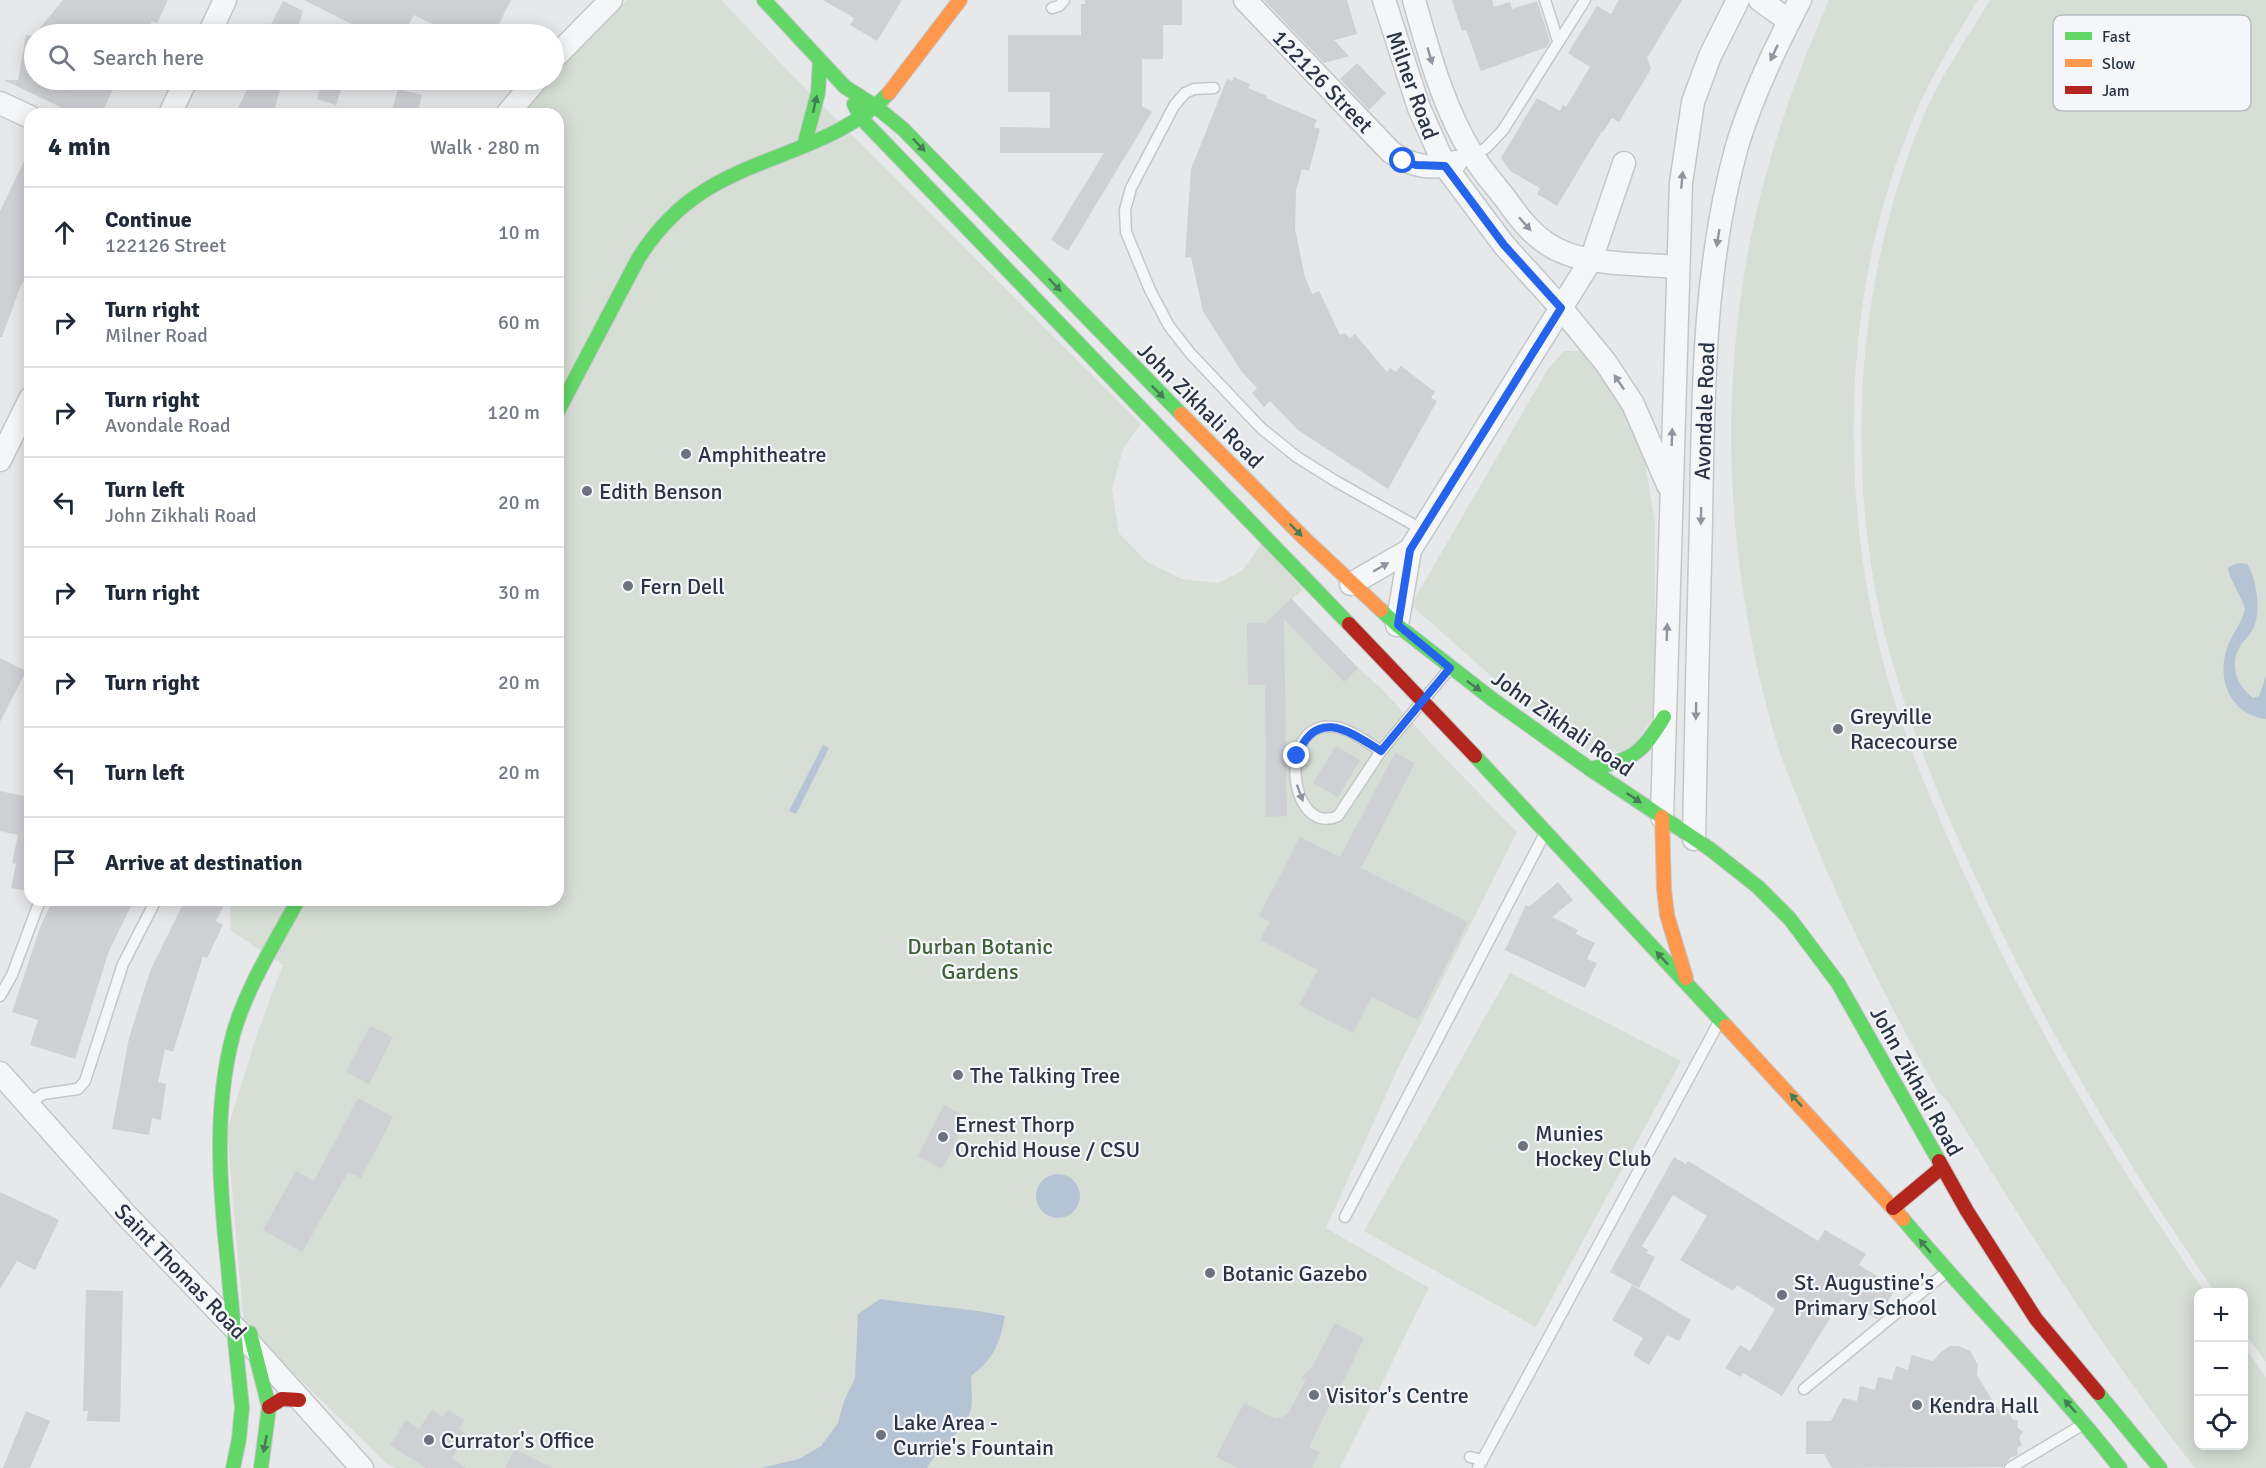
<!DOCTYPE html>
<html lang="en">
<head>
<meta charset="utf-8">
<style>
  :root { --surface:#fff; --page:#f2f2f3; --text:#1f2937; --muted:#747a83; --line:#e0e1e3 }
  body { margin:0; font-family:Signika,sans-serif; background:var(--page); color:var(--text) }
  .controls { position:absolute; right:18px; bottom:18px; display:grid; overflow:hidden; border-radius:12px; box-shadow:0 3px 15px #0003 }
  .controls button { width:54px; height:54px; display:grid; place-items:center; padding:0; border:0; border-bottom:2px solid var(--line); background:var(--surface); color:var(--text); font:30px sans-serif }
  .stop { position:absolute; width:18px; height:18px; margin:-14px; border:4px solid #2563eb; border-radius:50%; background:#fff }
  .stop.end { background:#2563eb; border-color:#fff; box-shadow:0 2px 6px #0008 }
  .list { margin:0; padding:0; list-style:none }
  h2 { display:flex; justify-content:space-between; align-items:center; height:78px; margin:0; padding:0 24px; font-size:26px }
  h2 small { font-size:20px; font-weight:400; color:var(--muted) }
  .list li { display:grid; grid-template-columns:39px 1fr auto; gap:18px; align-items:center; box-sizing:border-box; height:90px; padding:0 24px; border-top:2px solid var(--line) }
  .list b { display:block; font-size:22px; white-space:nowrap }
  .list p { margin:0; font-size:20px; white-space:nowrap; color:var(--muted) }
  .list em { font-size:20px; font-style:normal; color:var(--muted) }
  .icon { flex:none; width:33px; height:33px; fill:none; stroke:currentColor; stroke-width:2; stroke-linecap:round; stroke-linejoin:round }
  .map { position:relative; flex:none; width:2266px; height:1468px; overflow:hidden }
  .search { position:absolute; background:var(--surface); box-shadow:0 3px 15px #0003; left:24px; top:24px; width:540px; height:66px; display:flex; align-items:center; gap:15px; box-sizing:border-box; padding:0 21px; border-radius:33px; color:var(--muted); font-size:22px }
  .panel { position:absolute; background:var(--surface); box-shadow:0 3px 15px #0003; left:24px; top:108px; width:540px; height:798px; border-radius:18px }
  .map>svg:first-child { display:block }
  .green { fill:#d6ded6 }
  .water { fill:#b4c4d5 }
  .building { fill:#ced0d3 }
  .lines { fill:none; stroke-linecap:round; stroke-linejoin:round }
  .lane-casing { stroke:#c4c6c8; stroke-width:13 }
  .street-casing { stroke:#c4c6c8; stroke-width:25 }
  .fast-casing { stroke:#c4c6c8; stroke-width:16 }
  .slow-casing { stroke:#c4c6c8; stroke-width:16 }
  .jam-casing { stroke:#c4c6c8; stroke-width:16 }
  .lane { stroke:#f5f6f7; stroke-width:10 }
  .street { stroke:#f5f6f7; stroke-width:22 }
  .fast { stroke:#63d668; stroke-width:14 }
  .slow { stroke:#ff974d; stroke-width:14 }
  .jam { stroke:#b3261e; stroke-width:14 }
  .oneway { fill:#90959e }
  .oneway2 { fill:#447d55 }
  .route { stroke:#2563eb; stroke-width:8 }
  .poi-dot { fill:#6c737f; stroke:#f4f6f9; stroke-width:2 }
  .labels { text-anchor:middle; stroke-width:4.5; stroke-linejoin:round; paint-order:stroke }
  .street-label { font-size:22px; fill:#2b3445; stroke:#f4f6f9 }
  .poi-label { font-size:22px; fill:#2b3445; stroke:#f4f6f9; text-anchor:start }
  .park-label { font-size:22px; fill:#3f6138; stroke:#f4f6f9 }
  .key { fill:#f4f6f9; stroke:#b8bcc3; stroke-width:1.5 }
  .key-label { font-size:16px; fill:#2b3445 }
</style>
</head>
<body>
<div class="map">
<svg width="2266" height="1468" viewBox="0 0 2266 1468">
  <rect width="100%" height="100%" fill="#e6e8ea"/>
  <g class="green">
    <polygon points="627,0 721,0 796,79 1141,424 1123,449 1112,489 1119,533 1147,562 1182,579 1218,583 1242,571 1262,543 1303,590 1291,599 1358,668 1382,689 1441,754 1517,832 1398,1068 1326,1228 1429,1288 1340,1468 395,1468 385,1462 244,1325 227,1131 256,1037 283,965 230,930 230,900 558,900 558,114 512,114 540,80 554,80 554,66"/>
    <path d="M1829 0H1978C1955 38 1931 76 1914 117 1842 286 1837 493 1885 669 1906 746 1939 819 1972 891 2037 1032 2116 1165 2205 1292H2198V1446H2244V1347L2266 1377V1468H2195C2103 1351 2025 1226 1947 1100L1938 1092C1887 1001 1840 909 1803 812 1795 791 1785 769 1778 747 1735 605 1720 451 1740 303 1753 198 1787 96 1829 0Z"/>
    <path d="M1990 0H2266V1362L2244 1332V1292H2215C2124 1161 2043 1024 1976 878 1936 793 1901 706 1880 614 1846 453 1858 275 1921 122 1938 79 1966 40 1990 0Z"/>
    <polygon points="1564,351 1586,351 1609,382 1644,456 1655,524 1655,714 1630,751 1590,753 1514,696 1411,605 1548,369"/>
    <polygon points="1510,973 1681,1061 1536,1327 1364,1231"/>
  </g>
  <g class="water">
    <path d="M2238 563 2247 564C2257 579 2262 615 2252 631 2250 635 2246 638 2243 642 2228 661 2235 684 2253 698L2259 696 2266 676V719C2231 715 2216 680 2227 648 2232 634 2242 623 2245 609 2242 597 2228 577 2228 567Z"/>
    <polygon points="823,745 829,748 796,814 789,811"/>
    <circle cx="1058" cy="1196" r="22"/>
    <path d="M880 1299C922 1306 964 1307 1005 1316 999 1345 995 1357 971 1376 971 1386 973 1400 971 1410 963 1434 938 1447 927 1468H761L799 1459 821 1446 838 1423 844 1401 855 1378 858 1314Z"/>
  </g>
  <g class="building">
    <polygon points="63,0 168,0 157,23 152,21 146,34 35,34"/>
    <polygon points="304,0 511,0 494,34 453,34 414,15 404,34 371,34"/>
    <polygon points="823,0 902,0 877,41 850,25 854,18"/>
    <polygon points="1085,0 1182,0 1182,25 1163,25 1163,59 1142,59 1142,106 1152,112 1068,251 1051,240 1104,153 1000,153 1000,127 1050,128 1050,92 1008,92 1008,35 1081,35 1081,4 1085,4"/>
    <polygon points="1264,0 1347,0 1357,34 1334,40 1349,56 1324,63"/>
    <polygon points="1452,0 1492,0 1494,7 1510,2 1512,9 1537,1 1550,41 1547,47 1481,71 1466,30 1462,31"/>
    <polygon points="1619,0 1682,0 1647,58 1651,69 1645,79 1619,122 1612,118 1603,132 1602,131 1557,206 1537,194 1540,188 1510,171 1501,158 1537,98 1560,111 1563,105 1566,107 1590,67 1568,53 1597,6 1611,14"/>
    <polygon points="283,1 303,11 296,34 266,34"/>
    <polygon points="26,35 34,36 34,80 118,80 101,114 75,114 4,80 18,80"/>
    <polygon points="1357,63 1386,93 1369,110 1340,79"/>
    <polygon points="1234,77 1250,84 1248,88 1267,96 1266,98 1317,120 1314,127 1320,129 1309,171 1302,169 1296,191 1295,229 1305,277 1312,294 1319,291 1340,335 1345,333 1350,338 1355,334 1387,372 1390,368 1396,372 1401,366 1435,392 1431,398 1437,401 1388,489 1298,430 1270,401 1264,407 1252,393 1257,388 1241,371 1203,311 1191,257 1185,258 1191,169 1227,79 1232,81"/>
    <polygon points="252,80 283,80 273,114 235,114"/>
    <polygon points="322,80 344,80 336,105 317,99"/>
    <polygon points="398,89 422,95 417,114 391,114"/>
    <polygon points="30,149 30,275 21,285 2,337 0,337 0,211"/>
    <polygon points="1291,598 1358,668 1344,682 1284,619 1287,816 1266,817 1265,685 1248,685 1247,623 1266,623"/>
    <polygon points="0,658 26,671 0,722"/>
    <polygon points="1336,746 1360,760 1338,797 1313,783"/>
    <polygon points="1395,753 1415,763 1361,868 1468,922 1418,1020 1372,997 1353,1033 1299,1005 1318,970 1260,940 1270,922 1259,916 1300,837 1340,857"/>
    <polygon points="0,791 28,797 24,814 30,815 30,877 27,891 11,888 16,864 12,863 18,835 0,831"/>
    <polygon points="1558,882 1573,900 1552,917 1578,930 1576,934 1595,943 1587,959 1597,963 1585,988 1505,950 1526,905 1529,907"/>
    <polygon points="53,900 134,900 109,951 75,1059 30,1045 38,1020 12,1012 41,925"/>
    <polygon points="185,900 208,900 223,907 216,921 223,925 207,958 203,956 173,1052 165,1049 158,1082 166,1084 161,1120 152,1118 149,1135 112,1129 129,1038 150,971"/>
    <polygon points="370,1026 393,1037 369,1084 346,1072"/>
    <polygon points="358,1098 393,1117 361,1178 348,1172 302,1252 263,1230 296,1171 314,1181"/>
    <polygon points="944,1105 968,1118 942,1169 918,1156"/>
    <polygon points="1674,1157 1686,1164 1688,1161 1818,1241 1825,1230 1866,1254 1859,1265 1896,1288 1877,1319 1842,1299 1782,1396 1743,1373 1741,1377 1725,1368 1740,1345 1750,1351 1775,1309 1737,1285 1733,1291 1680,1260 1707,1216 1673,1195 1642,1246 1648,1250 1646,1253 1655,1257 1639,1288 1610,1272"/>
    <polygon points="0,1192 59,1220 35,1270 17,1261 0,1289"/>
    <polygon points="1632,1285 1691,1320 1679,1341 1667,1335 1649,1365 1633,1355 1643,1338 1612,1320"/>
    <polygon points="86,1290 123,1291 120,1422 87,1421 88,1411 83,1411"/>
    <polygon points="1335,1323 1364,1338 1337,1395 1335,1394 1309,1447 1320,1452 1312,1468 1238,1468 1216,1457 1244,1403 1275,1419 1287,1415 1306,1380 1301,1378 1312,1367"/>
    <polygon points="1950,1346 1959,1346 1970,1351 1978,1365 1977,1375 1999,1411 2010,1413 2012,1419 2018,1421 2017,1427 2023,1432 2019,1438 2022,1445 2017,1448 2018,1455 2011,1457 2003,1467 1832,1468 1824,1454 1806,1454 1806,1421 1831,1421 1843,1398 1857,1401 1860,1386 1875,1390 1878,1377 1892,1380 1896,1366 1908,1370 1912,1355 1933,1361 1941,1352"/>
    <polygon points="432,1410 443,1417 448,1410 464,1420 459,1429 467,1435 452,1458 466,1468 426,1468 390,1445 406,1420 419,1429"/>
    <polygon points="26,1411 50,1421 30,1468 3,1468"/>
    <polygon points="515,1449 552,1468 505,1468"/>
  </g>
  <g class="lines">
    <g class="lane-casing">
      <g id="lane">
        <polyline points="1545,0 1558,41"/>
        <polyline points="1052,8 1059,6 1064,0"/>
        <polyline points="1214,88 1194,89 1185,93 1174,106 1131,188 1125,210 1126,232 1150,290 1169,326 1190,353 1261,428 1297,457 1337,482 1423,530"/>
        <polyline points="1472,155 1486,148 1503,130 1585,0"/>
        <path d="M1381 751C1368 743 1355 732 1340 728 1274 712 1288 839 1338 816L1381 751 1450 668"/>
        <polyline points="0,996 12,975 40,900"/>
        <polyline points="28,1104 43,1094 78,1089 85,1081 123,964 156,900"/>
        <polyline points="1345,1217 1544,835"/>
        <polyline points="1804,1389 1944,1274"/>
        <polyline points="1470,1457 1482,1460"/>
        <polyline points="1478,1468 1719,1022"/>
        <polyline points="2010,1468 2082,1425"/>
      </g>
    </g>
    <g class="street-casing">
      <g id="street">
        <path d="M1245 0 1391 152C1410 166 1434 171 1456 162"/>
        <polyline points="1384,0 1419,108 1445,166 1504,245 1561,308 1606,363 1633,404 1668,485"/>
        <path d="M1414 0C1429 53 1443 107 1472 154 1481 170 1494 184 1505 198 1521 221 1538 243 1565 253 1595 265 1645 264 1678 267"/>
        <polyline points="1760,0 1789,21"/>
        <polyline points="209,34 225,0"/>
        <polyline points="554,58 611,0"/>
        <polyline points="0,103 30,117"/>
        <polyline points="170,114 186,80"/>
        <polyline points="507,114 536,80"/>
        <polyline points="0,460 30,399"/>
        <polyline points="1351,584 1410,550"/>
        <polyline points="1397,625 1410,550 1591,260 1624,163"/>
        <polyline points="1662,817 1681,183 1693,102 1710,56 1738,0"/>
        <path d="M1694 839C1696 733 1698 626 1701 520 1703 395 1703 268 1737 146 1752 96 1776 46 1800 0"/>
        <polyline points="0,1073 126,1215 253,1347 362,1468"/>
      </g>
    </g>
    <g class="fast-casing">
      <g id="fast">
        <polyline points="764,0 845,87 875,106 903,129 1181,414"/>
        <polyline points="854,104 861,118 1349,624"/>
        <polyline points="804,146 818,93 820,61"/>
        <path d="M558 411 638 259C655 232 677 208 704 191 764 153 839 146 889 93"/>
        <polyline points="1381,610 1397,625 1492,699 1590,769 1710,849 1758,887 1790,919 1838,983 1939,1161"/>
        <polyline points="1475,756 1726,1026"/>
        <path d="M1590 769C1633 759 1641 755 1664 717"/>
        <path d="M1903 1219C1973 1303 2052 1381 2120 1468"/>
        <polyline points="250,1333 269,1407 261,1468"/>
        <polyline points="2098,1393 2160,1468"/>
        <path d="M233 1468 239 1439 242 1407C237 1360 232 1313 228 1266 220 1191 213 1110 233 1035 246 988 275 943 298 900"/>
      </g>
    </g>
    <g class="slow-casing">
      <g id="slow">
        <polyline points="889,93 960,0"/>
        <polyline points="1181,414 1305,539 1381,610"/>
        <polyline points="1662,817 1664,889 1667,915 1686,978"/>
        <polyline points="1726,1026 1903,1219"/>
      </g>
    </g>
    <g class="jam-casing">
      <g id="jam">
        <polyline points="1349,624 1475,756"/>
        <polyline points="1939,1161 1967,1211 2036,1319 2098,1393"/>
        <polyline points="1893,1208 1941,1168"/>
        <polyline points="269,1407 282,1399 299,1400"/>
      </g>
    </g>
    <use href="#lane" class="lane"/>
    <use href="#street" class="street"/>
    <use href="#fast" class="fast"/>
    <use href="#slow" class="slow"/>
    <use href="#jam" class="jam"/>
  </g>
  <defs><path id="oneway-solid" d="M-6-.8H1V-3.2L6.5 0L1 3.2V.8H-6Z" transform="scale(1.5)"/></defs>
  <g class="oneway">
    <use href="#oneway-solid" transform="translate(1774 53) rotate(115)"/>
    <use href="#oneway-solid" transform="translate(1430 56) rotate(74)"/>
    <use href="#oneway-solid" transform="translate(1682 180) rotate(-85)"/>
    <use href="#oneway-solid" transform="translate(1525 224) rotate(48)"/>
    <use href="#oneway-solid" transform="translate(1718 238) rotate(99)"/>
    <use href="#oneway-solid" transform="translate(1619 382) rotate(-124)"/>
    <use href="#oneway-solid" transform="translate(1672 437) rotate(-88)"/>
    <use href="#oneway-solid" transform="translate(1701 516) rotate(91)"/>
    <use href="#oneway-solid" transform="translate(1381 567) rotate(-30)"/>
    <use href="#oneway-solid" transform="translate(1667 632) rotate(-88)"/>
    <use href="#oneway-solid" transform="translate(1696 711) rotate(91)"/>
    <use href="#oneway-solid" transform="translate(1300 793) rotate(70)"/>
  </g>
  <g class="oneway2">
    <use href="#oneway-solid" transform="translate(815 104) rotate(-77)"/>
    <use href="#oneway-solid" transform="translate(919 145) rotate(46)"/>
    <use href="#oneway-solid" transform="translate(1055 285) rotate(46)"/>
    <use href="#oneway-solid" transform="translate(1158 392) rotate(45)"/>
    <use href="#oneway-solid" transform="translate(1296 530) rotate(45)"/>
    <use href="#oneway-solid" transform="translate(1474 686) rotate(36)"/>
    <use href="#oneway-solid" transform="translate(1634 798) rotate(34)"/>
    <use href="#oneway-solid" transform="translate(1662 958) rotate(-133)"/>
    <use href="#oneway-solid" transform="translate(1796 1100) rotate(-133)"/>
    <use href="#oneway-solid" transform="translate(1925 1246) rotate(-130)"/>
    <use href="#oneway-solid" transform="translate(2070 1406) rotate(-132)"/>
    <use href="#oneway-solid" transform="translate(265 1444) rotate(101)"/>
  </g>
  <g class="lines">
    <path class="route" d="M1297 756C1316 707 1349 731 1381 751L1450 668 1398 625 1410 550 1561 308 1504 245 1445 166 1416 165 1403 161"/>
  </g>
  <g class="poi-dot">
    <circle cx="686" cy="454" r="6"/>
    <circle cx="587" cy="491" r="6"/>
    <circle cx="628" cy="586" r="6"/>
    <circle cx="1838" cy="729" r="6"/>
    <circle cx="958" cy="1075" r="6"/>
    <circle cx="943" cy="1137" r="6"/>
    <circle cx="1523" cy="1146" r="6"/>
    <circle cx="1210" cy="1273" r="6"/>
    <circle cx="1782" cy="1295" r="6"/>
    <circle cx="1314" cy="1395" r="6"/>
    <circle cx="1917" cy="1405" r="6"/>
    <circle cx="881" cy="1435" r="6"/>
    <circle cx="429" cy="1440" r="6"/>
  </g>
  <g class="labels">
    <g class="street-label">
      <text transform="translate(1323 81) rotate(46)" y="8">122126 Street</text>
      <text transform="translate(1413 85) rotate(70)" y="8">Milner Road</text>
      <text transform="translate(1201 405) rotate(45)" y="8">John Zikhali Road</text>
      <text transform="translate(1704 411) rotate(-88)" y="8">Avondale Road</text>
      <text transform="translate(1563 723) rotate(35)" y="8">John Zikhali Road</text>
      <text transform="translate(1917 1081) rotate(61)" y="8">John Zikhali Road</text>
      <text transform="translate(181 1271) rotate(46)" y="8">Saint Thomas Road</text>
    </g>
    <g class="poi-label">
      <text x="698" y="462">Amphitheatre</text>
      <text x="599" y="499">Edith Benson</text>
      <text x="640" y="594">Fern Dell</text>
      <text x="1850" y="724">Greyville<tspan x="1850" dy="25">Racecourse</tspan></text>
      <text x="970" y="1083">The Talking Tree</text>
      <text x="955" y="1132">Ernest Thorp<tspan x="955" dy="25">Orchid House / CSU</tspan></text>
      <text x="1535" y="1141">Munies<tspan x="1535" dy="25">Hockey Club</tspan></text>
      <text x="1222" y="1281">Botanic Gazebo</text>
      <text x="1794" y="1290">St. Augustine's<tspan x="1794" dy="25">Primary School</tspan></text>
      <text x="1326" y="1403">Visitor's Centre</text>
      <text x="1929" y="1413">Kendra Hall</text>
      <text x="893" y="1430">Lake Area -<tspan x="893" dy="25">Currie's Fountain</tspan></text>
      <text x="441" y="1448">Currator's Office</text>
    </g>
    <g class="park-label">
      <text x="980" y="954">Durban Botanic<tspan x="980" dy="25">Gardens</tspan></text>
    </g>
  </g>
  <rect x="2053" y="15" width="198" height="96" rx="9" class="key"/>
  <rect x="2065" y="32" width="27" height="8" fill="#63d668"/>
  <rect x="2065" y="59" width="27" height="8" fill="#ff974d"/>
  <rect x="2065" y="86" width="27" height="8" fill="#b3261e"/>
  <g class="key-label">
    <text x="2102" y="42">Fast</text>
    <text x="2102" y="69">Slow</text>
    <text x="2102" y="96">Jam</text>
  </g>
</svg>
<div class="controls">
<button>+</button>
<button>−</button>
<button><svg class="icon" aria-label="locate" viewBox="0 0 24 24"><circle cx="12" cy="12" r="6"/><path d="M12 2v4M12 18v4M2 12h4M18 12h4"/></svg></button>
</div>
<div class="stop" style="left:1403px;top:161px"></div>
<div class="stop end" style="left:1297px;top:756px"></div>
<div class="search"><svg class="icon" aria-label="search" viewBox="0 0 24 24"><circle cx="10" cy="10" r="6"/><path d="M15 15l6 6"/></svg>Search here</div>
<section class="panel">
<h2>4 min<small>Walk · 280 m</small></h2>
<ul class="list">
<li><svg class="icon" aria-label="ahead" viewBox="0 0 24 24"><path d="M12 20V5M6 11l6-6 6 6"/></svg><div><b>Continue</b><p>122126 Street</p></div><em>10 m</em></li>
<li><svg class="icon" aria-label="right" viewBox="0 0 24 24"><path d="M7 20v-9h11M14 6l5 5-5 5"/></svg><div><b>Turn right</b><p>Milner Road</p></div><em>60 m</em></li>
<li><svg class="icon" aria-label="right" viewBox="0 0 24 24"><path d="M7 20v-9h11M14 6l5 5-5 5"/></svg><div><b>Turn right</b><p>Avondale Road</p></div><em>120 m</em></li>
<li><svg class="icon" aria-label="left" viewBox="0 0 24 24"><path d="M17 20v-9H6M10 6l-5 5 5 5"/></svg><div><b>Turn left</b><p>John Zikhali Road</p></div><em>20 m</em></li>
<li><svg class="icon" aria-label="right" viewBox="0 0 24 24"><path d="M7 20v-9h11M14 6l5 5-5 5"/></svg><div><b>Turn right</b></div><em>30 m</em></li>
<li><svg class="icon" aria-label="right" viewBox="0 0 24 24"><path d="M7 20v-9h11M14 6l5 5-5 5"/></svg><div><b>Turn right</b></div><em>20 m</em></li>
<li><svg class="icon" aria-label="left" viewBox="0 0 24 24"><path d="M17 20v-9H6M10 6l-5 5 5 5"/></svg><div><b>Turn left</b></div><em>20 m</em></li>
<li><svg class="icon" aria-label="arrive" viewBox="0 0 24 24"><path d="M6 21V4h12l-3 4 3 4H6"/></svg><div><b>Arrive at destination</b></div></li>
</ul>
</section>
</div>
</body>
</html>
